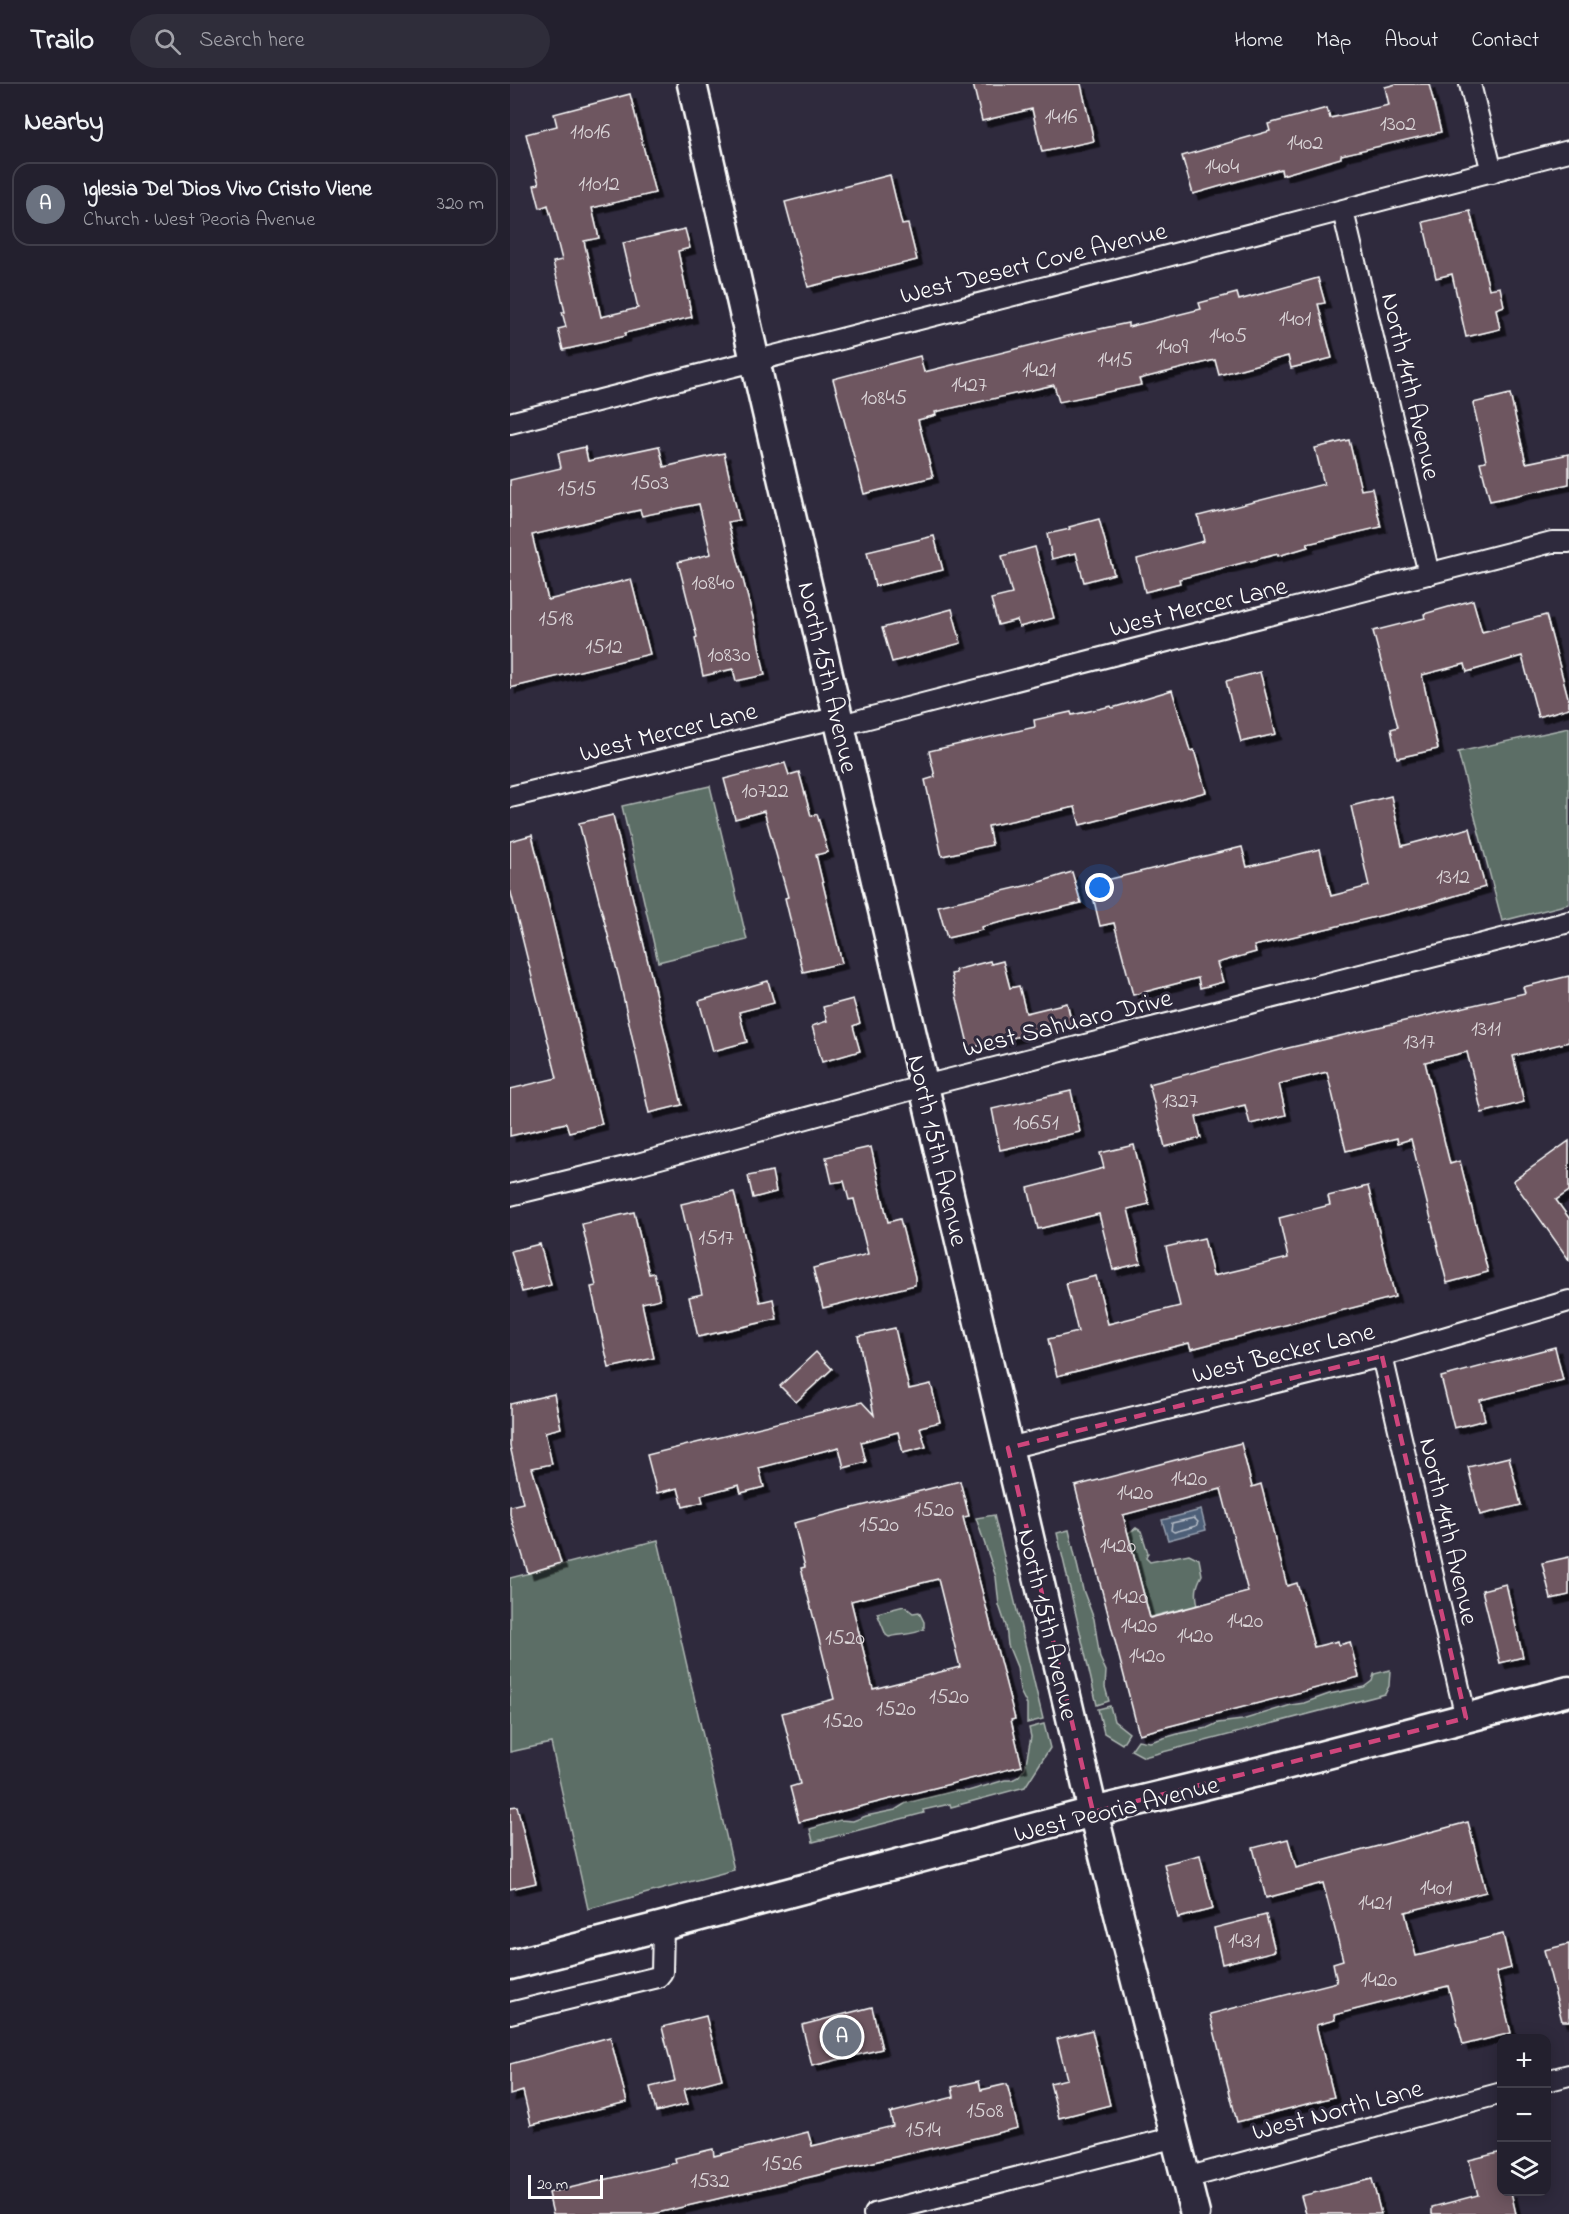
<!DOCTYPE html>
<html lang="en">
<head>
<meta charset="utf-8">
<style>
  :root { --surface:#23202e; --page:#2f2d3a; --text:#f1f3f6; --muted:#a3a3aa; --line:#403e4a; --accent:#db2777 }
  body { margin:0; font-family:"Indie Flower",sans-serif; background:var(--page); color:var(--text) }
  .controls { position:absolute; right:18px; bottom:18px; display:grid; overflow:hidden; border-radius:12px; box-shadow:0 3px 15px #0003 }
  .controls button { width:54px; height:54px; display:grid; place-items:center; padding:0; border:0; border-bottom:2px solid var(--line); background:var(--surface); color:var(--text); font:30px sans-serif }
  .scale { position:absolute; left:18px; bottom:15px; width:75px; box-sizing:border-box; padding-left:6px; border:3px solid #fff; border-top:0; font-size:16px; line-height:21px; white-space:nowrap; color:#fff; -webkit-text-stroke:4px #2f2a3d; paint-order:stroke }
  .you { position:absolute; left:590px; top:804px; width:21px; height:21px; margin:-15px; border:4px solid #fff; border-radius:50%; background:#1a73e8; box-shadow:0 0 0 9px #1a73e833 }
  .badge { display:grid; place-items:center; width:39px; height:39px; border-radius:50%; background:var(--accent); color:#fff; font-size:20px; font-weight:700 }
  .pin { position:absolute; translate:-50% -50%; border:3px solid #fff; box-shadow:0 2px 6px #0006 }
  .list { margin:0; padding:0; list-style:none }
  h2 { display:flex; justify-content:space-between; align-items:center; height:78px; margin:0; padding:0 24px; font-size:26px }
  h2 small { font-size:20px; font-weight:400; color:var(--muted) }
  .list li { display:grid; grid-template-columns:39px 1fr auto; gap:18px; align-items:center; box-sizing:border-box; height:84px; margin:0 12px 12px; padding:0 12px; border:2px solid var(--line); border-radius:18px }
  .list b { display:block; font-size:22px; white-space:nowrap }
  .list p { margin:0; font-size:20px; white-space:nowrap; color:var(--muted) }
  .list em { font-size:20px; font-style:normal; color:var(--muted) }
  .icon { flex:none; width:33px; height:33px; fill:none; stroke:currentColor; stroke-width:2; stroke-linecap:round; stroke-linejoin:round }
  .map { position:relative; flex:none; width:1059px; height:2130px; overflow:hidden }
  header { display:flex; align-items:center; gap:36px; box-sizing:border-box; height:84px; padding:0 30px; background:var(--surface); border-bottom:2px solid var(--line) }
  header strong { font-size:28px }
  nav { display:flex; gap:33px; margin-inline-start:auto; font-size:21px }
  .search { width:420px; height:54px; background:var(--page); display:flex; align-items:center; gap:15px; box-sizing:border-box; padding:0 21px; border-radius:33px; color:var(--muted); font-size:22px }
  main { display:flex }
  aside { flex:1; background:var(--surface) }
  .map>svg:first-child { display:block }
  .green { fill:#5b6e66; stroke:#adb6b2; stroke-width:1.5 }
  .water { fill:#4e5f78; stroke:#959fae; stroke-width:1.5 }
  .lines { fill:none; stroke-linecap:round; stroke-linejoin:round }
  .shore { stroke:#b8bfc9; stroke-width:1.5 }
  .building { fill:#6e5661; stroke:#fff; stroke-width:1.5; fill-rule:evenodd; filter:url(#shadow) }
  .street-casing { stroke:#fff; stroke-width:24 }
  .secondary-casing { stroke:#fff; stroke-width:33 }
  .street { stroke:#2f2a3d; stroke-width:20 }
  .secondary { stroke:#2f2a3d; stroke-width:28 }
  .marked { fill:none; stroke:#ce467c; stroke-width:4.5; stroke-dasharray:12 8; stroke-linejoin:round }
  .labels { text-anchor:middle; stroke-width:6; stroke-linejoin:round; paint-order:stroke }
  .number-label { font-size:22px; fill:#dbd5d8 }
  .street-label { font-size:26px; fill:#fff; stroke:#2f2a3d }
</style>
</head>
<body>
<header>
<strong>Trailo</strong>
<div class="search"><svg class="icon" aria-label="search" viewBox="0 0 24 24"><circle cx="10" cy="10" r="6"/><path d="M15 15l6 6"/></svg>Search here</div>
<nav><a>Home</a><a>Map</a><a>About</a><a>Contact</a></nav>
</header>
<main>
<aside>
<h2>Nearby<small></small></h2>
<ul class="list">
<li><span class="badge" style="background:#6b7280">A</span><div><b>Iglesia Del Dios Vivo Cristo Viene</b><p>Church · West Peoria Avenue</p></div><em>320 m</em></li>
</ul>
</aside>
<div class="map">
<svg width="1059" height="2130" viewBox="0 0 1059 2130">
  <defs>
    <filter id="shadow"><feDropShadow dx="5.5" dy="5.5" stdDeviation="0" flood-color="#0009"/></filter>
  </defs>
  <rect width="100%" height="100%" fill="#2f2a3d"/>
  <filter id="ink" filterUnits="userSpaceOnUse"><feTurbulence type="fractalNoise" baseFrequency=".0167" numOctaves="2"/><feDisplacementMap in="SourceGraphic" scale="12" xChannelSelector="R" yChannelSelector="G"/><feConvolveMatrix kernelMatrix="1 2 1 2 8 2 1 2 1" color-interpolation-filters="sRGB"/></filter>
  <g filter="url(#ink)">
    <g class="green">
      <polygon points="1059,644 1059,820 992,837 948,668"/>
      <polygon points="200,702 237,856 148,878 112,722"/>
      <polygon points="484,1431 533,1635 517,1639 517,1621 510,1607 507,1583 498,1561 496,1542 489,1521 486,1493 466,1434"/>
      <path d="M626 1444 631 1447 638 1469 636 1474 640 1478 679 1470 689 1475 692 1491C686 1502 685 1509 688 1521L640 1533 618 1449Z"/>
      <polygon points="559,1446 573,1506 584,1535 590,1574 596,1587 595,1603 599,1617 587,1621 547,1449"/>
      <polygon points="148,1456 224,1786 78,1825 41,1659 0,1668 0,1494"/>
      <path d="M394 1522 403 1529 409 1528 414 1538V1545C405 1551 390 1550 379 1553L376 1551 367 1529Z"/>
      <polygon points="880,1586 879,1602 875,1610 634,1673 621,1666 628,1656 640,1658 671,1649 697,1644 708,1639 732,1636 781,1621 794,1619 819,1610 854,1603 862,1597 864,1590"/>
      <polygon points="600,1622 604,1637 619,1649 612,1660 594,1649 588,1625"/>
      <polygon points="534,1640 540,1664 515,1703 441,1723 440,1720 413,1726 414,1729 303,1758 300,1745 330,1736 343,1737 356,1732 385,1726 396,1719 444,1707 458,1707 495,1696 502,1696 508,1693 515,1684 521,1653 519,1644"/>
    </g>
    <polygon class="water" points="691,1426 696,1446 658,1456 652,1436"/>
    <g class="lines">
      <polygon class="shore" points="684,1434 688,1438 686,1442 664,1448 661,1446 662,1439"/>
    </g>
    <g class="building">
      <polygon points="463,0 571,0 584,57 532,68 522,25 472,37"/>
      <polygon points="886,0 919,0 931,48 831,71 831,74 772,91 771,85 683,110 672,72 760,47 758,40 817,24 820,34 879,21 875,3"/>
      <polygon points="120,10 145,109 82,124 89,154 74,157 91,233 128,224 113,159 175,145 180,164 168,167 182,233 115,249 115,252 53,266 48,245 56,243 52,228 55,228 43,178 52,176 38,121 30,124 24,101 29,100 16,50 47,42 44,30"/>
      <polygon points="380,91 392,141 398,140 407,176 298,203 275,118"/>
      <polygon points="960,127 979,205 990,203 994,222 986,225 990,245 956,253 942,190 926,194 913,138"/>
      <polygon points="808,194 815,219 808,220 822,274 781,284 778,272 709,291 705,276 629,295 631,301 549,318 544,301 425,328 426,331 408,336 423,393 354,410 323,295 410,272 414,288 566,250 618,239 618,243 691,225 689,219 727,209 729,216"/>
      <polygon points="1000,310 1016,379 1059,370 1059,400 980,417 970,378 976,377 963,319"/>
      <polygon points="839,356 851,406 862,404 871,443 797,460 798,463 768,472 768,470 669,495 670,499 635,508 627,475 694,457 688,432 814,400 805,364"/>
      <polygon points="149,362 154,383 214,369 229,436 218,438 245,541 255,591 226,597 223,585 193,592 185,554 187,553 168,478 201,470 189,420 132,432 130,426 22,451 38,516 121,495 140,570 0,604 0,396 51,384 48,369 75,363 78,377"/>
      <polygon points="589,435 604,490 574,498 566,469 542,475 537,450 560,445 559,443"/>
      <polygon points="424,452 433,486 365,502 357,468"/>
      <polygon points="525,463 544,534 509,543 507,536 488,541 481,515 502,510 492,472"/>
      <polygon points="963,516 972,548 1036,531 1059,617 1059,624 1028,633 1012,572 957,588 955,580 912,591 928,665 887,674 881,645 888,643 863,547 915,534 914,530"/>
      <polygon points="442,525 451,559 382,578 372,544"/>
      <polygon points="750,588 766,650 731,658 716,597"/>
      <polygon points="662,606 680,667 684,666 696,708 570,741 565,723 478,742 482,761 432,772 415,696 425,693 419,667 525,643 524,636 561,628 562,631 601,622 602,624"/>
      <polygon points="275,679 279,691 289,688 301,732 307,730 318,768 306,771 332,879 293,888 275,814 278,813 254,727 225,735 214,695"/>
      <polygon points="881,712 892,762 960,744 975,803 907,823 744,862 746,868 707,879 713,898 690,904 688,894 623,911 604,839 590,842 580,800 732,763 737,783 810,765 821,812 859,802 841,722"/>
      <polygon points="103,731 172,1021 139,1029 109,894 69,739"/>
      <polygon points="22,751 92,1040 59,1048 56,1039 0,1052 0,1005 47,994 0,805 0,757"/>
      <polygon points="562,788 571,819 471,843 472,846 437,854 428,822 523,800"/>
      <polygon points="480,877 481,880 493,877 500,904 509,902 516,929 557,919 562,940 459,964 441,890 446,889 445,886"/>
      <polygon points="1059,892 1059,958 1003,972 1014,1018 972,1029 957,968 915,978 940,1080 950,1077 978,1188 937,1199 901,1055 888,1059 887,1054 836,1067 817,988 769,1000 776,1031 740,1040 735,1021 686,1033 691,1054 655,1063 639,1000 778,964 1015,909 1013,903"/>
      <polygon points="258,897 264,919 229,928 237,958 203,967 189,917"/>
      <polygon points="343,915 350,939 343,942 350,967 312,978 302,942 317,937 313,923"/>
      <polygon points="561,1007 570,1048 490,1066 482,1025"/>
      <polygon points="1059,1057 1059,1107 1046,1116 1059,1134 1059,1176 1003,1097"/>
      <polygon points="624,1061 639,1120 618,1125 631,1179 603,1186 589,1130 528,1145 518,1104 594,1084 590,1069"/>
      <polygon points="361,1063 378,1138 390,1135 405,1193 405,1201 313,1224 303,1184 358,1170 344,1115 339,1116 334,1097 322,1099 316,1073"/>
      <polygon points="262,1087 266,1108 243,1114 238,1092"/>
      <polygon points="858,1102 885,1213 681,1265 679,1259 547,1292 538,1255 568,1248 556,1199 586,1192 598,1240 670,1222 656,1163 694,1154 703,1192 778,1174 769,1134 820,1121 818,1112"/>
      <polygon points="224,1108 250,1218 263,1215 267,1235 188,1253 179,1213 192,1210 171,1120"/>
      <polygon points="124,1128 139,1190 144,1189 150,1215 132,1219 144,1274 99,1284 81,1203 86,1202 72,1140"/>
      <polygon points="30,1160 41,1201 12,1208 1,1167"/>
      <polygon points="385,1244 399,1305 421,1300 430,1338 410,1343 416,1363 393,1369 388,1348 351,1358 356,1378 334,1384 329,1363 249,1384 254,1403 231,1409 229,1401 191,1411 193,1418 173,1423 168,1404 147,1409 137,1371 352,1318 364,1331 348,1252"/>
      <polygon points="1045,1263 1053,1296 970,1316 975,1336 944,1344 931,1293"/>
      <polygon points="306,1268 322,1285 286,1318 270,1302"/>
      <polygon points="44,1310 51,1344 35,1348 42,1380 22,1384 51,1479 18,1489 0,1430 0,1422 13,1419 0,1362 0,1320"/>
      <path d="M731 1359 742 1403 751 1400 777 1502 787 1499 804 1563 828 1557 829 1561 840 1558 849 1593 629 1650 565 1402ZM711 1405 738 1508 640 1534 613 1431Z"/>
      <polygon points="999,1373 1011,1421 970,1431 958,1383"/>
      <path d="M450 1397 459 1432 453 1433 505 1635 501 1636 512 1682 289 1738 280 1703 290 1700 272 1629 324 1615 291 1484 295 1483 284 1439ZM428 1495 450 1583 363 1605 341 1517Z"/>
      <polygon points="1059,1473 1059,1511 1041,1515 1032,1479"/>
      <polygon points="996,1500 1013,1573 990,1579 972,1506"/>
      <polygon points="7,1722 26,1799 0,1805 0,1723"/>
      <polygon points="958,1738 976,1808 895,1828 906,1872 993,1850 1001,1884 986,1888 1001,1949 953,1961 938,1902 824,1931 825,1936 806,1941 824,2013 727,2038 700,1930 827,1898 823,1879 833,1876 813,1799 756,1814 743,1764 778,1755 786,1784"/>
      <polygon points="690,1771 703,1825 668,1834 654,1780"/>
      <polygon points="756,1831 765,1867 712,1880 704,1844"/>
      <polygon points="1059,1860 1059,1937 1052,1937 1034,1866"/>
      <polygon points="362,1923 372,1965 302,1982 292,1941"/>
      <polygon points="196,1932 212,1995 174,2005 178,2020 146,2028 140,2003 165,1997 152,1943"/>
      <polygon points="582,1946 600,2021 549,2034 540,1999 557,1995 547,1955"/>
      <polygon points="100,1953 117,2018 21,2041 13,2007 0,2011 0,1980"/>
      <polygon points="469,1997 471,2006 497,2000 508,2044 143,2130 43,2130 38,2109 166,2079 165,2074 203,2065 204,2072 298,2048 302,2062 383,2042 380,2029 444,2013 442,2003"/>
      <polygon points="992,2068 992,2108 1001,2108 1006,2130 922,2130 922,2123 968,2111 959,2076"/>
      <polygon points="862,2095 871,2130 796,2130 791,2112"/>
    </g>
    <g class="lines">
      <g class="street-casing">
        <g id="street">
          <polyline points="960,0 982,88"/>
          <polyline points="833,127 919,490"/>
          <polyline points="0,339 638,177 1059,67"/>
          <polyline points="331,641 1042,458 1059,458"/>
          <polyline points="0,713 329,633"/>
          <polyline points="0,1111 124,1081 414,1002 1059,838"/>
          <polyline points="872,1272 956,1634"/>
          <polyline points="498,1364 872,1272 1059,1217"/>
          <polyline points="0,1929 148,1893 152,1888 153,1842"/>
          <polyline points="1036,1997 1059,1991"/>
          <polyline points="676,2094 992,2009"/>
          <polyline points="364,2130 666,2053"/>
        </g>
      </g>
      <g class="secondary-casing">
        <g id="secondary">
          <polyline points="182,0 245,277 583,1728 685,2130"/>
          <polyline points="0,1881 153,1842 583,1728 764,1684 1059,1607"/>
        </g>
      </g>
      <use href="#street" class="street"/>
      <use href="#secondary" class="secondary"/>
    </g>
  </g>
  <path class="marked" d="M872 1272 956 1634 583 1728 498 1364Z"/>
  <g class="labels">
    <g class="number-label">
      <text x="551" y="39">1416</text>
      <text x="888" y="46">1302</text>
      <text x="80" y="54">11016</text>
      <text x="795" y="65">1402</text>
      <text x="712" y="89">1404</text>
      <text x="89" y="106">11012</text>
      <text x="785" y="241">1401</text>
      <text x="718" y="258">1405</text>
      <text x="662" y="269">1409</text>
      <text x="605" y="282">1415</text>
      <text x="529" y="292">1421</text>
      <text x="459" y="307">1427</text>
      <text x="374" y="320">10845</text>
      <text x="140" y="405">1503</text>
      <text x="67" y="411">1515</text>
      <text x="203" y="505">10840</text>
      <text x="46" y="541">1518</text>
      <text x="94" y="569">1512</text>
      <text x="219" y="577">10830</text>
      <text x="255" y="713">10722</text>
      <text x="943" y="799">1312</text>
      <text x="976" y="951">1311</text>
      <text x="909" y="964">1317</text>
      <text x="670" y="1023">1327</text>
      <text x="526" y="1045">10651</text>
      <text x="206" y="1160">1517</text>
      <text x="679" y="1401">1420</text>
      <text x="625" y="1415">1420</text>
      <text x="424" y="1432">1520</text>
      <text x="369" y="1447">1520</text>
      <text x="608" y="1468">1420</text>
      <text x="620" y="1519">1420</text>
      <text x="735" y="1543">1420</text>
      <text x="629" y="1548">1420</text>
      <text x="685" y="1558">1420</text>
      <text x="335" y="1560">1520</text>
      <text x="637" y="1578">1420</text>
      <text x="439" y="1619">1520</text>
      <text x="386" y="1631">1520</text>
      <text x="333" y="1643">1520</text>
      <text x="926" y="1810">1401</text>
      <text x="865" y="1825">1421</text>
      <text x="734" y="1863">1431</text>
      <text x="869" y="1902">1420</text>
      <text x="475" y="2033">1508</text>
      <text x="413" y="2052">1514</text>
      <text x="272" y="2086">1526</text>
      <text x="200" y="2103">1532</text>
    </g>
    <g class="street-label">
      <text transform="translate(523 178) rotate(-14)" y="9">West Desert Cove Avenue</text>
      <text transform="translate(902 302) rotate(77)" y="9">North 14th Avenue</text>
      <text transform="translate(688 522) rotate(-14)" y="9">West Mercer Lane</text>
      <text transform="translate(319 593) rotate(77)" y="9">North 15th Avenue</text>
      <text transform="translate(158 647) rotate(-14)" y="9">West Mercer Lane</text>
      <text transform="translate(557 938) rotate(-14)" y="9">West Sahuaro Drive</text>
      <text transform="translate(429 1066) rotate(77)" y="9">North 15th Avenue</text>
      <text transform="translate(773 1268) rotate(-14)" y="9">West Becker Lane</text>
      <text transform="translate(940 1447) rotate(77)" y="9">North 14th Avenue</text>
      <text transform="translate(539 1540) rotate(77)" y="9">North 15th Avenue</text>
      <text transform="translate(606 1724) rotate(-14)" y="9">West Peoria Avenue</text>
      <text transform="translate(827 2025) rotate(-15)" y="9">West North Lane</text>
    </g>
  </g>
</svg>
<div class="controls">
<button>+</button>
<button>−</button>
<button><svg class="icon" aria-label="layers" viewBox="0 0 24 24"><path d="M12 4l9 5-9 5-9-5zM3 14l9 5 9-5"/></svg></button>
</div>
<div class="scale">20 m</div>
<div class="you"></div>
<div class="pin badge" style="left:332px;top:1953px;background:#6b7280">A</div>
</div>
</main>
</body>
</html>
